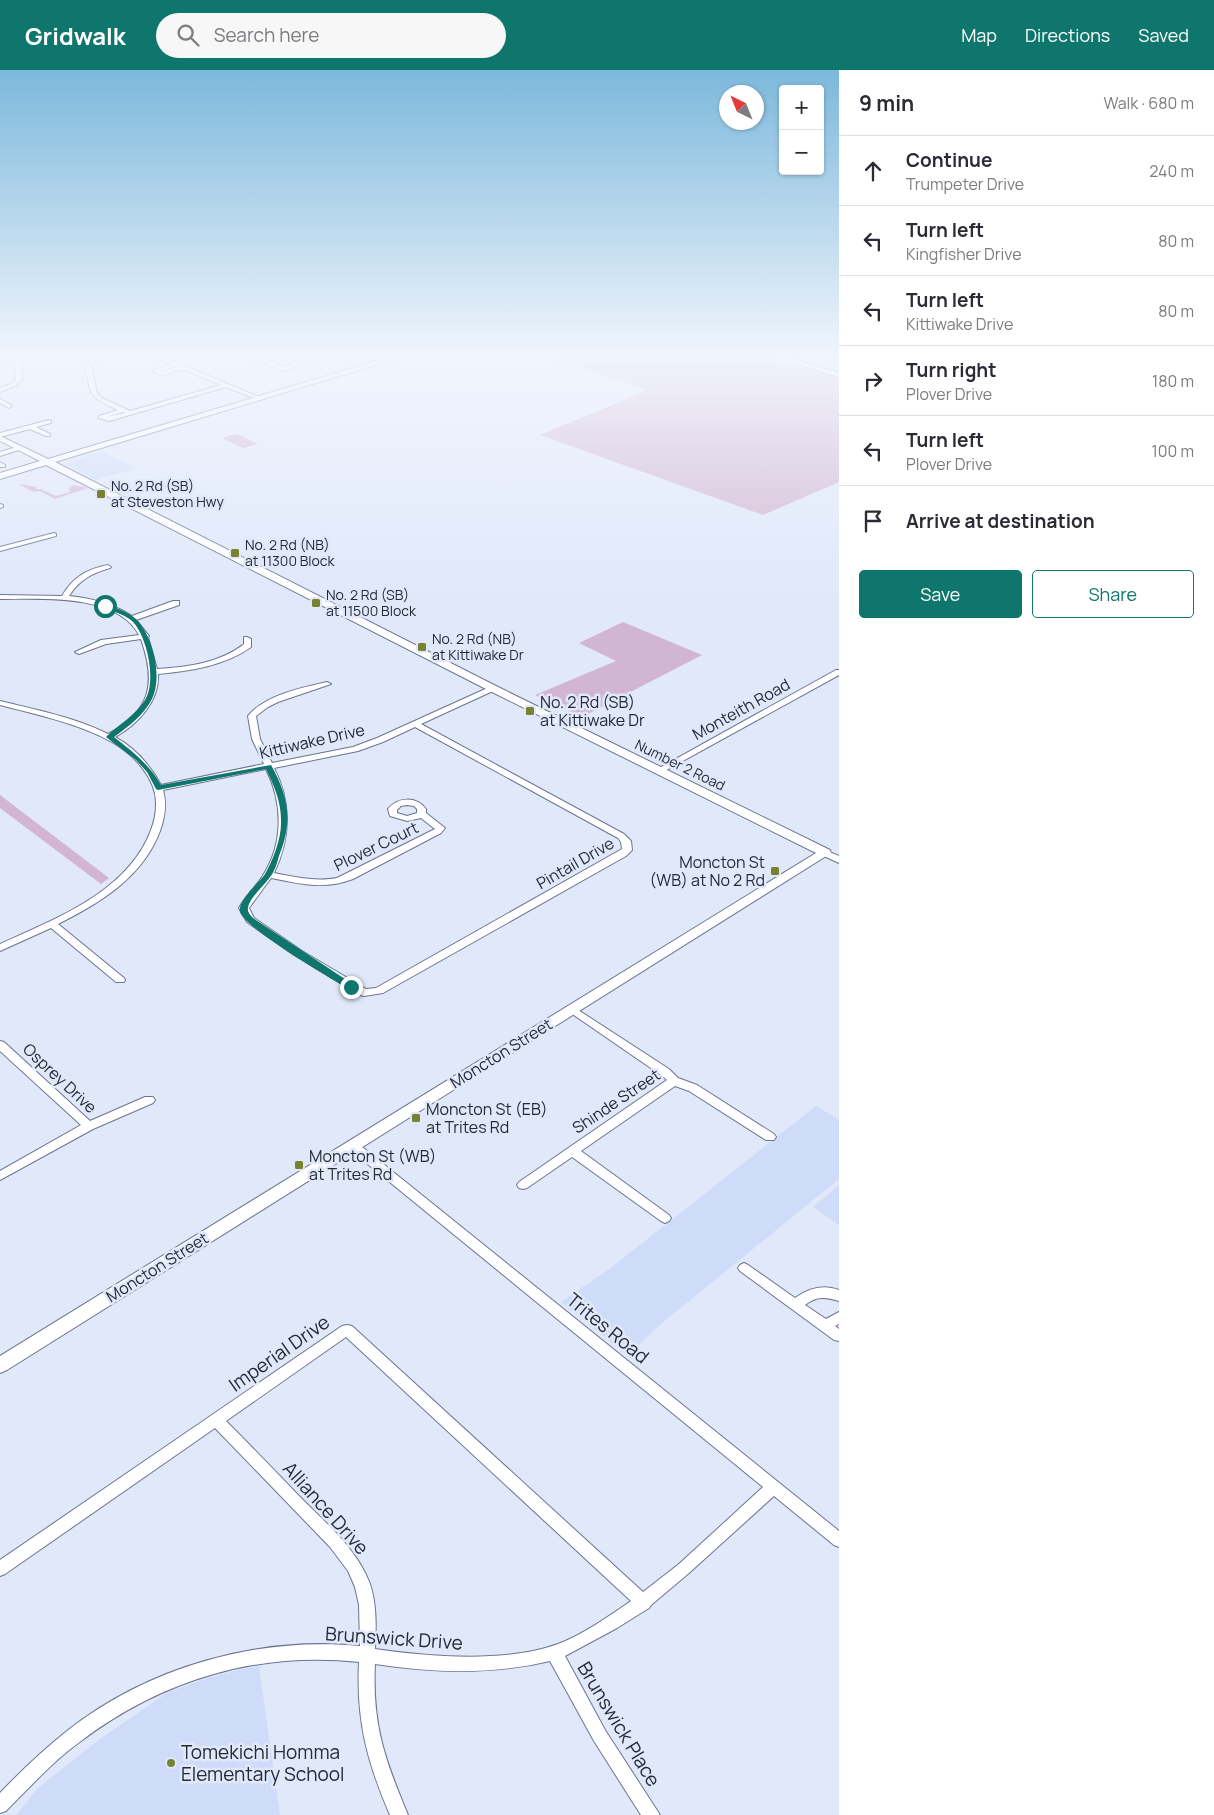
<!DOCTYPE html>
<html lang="en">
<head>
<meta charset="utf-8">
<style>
  :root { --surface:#fff; --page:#f7f7f7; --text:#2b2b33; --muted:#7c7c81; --line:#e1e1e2; --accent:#0f766e }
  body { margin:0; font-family:Manrope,sans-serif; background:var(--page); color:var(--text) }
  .controls { position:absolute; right:15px; top:15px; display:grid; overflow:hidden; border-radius:5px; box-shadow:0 1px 4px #0004 }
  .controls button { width:45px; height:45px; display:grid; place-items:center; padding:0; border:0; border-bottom:1px solid var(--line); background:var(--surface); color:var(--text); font:25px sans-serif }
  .compass { position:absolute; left:719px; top:15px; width:45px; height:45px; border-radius:50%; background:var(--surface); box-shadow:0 1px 4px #0004; rotate:317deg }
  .stop { position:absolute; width:15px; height:15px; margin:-11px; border:4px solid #0f766e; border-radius:50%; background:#fff }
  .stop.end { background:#0f766e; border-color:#fff; box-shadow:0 1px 5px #0008 }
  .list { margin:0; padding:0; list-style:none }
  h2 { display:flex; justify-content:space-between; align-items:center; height:65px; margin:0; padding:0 20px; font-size:21px }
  h2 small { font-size:16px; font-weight:400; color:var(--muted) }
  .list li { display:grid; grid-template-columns:32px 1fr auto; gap:15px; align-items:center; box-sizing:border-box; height:70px; padding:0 20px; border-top:1px solid var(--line) }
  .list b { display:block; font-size:19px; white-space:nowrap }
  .list p { margin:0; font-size:16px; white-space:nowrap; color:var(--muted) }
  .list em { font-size:16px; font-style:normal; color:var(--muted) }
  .actions { display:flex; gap:10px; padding:15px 20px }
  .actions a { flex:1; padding:11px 0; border:1px solid var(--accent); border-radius:5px; text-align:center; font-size:18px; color:var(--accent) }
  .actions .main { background:var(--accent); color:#fff }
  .icon { flex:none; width:28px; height:28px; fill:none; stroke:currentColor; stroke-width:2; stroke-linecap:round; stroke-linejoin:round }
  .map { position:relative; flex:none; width:839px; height:1745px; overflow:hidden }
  header { display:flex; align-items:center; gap:30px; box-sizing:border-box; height:70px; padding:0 25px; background:var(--accent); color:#fff }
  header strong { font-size:24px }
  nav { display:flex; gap:28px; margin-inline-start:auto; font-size:18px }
  .search { width:350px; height:45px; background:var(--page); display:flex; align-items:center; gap:12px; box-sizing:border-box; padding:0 18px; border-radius:28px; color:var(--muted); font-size:19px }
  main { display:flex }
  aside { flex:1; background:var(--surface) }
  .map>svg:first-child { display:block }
  .built { fill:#cfdcf9 }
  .green { fill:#d2b6d1 }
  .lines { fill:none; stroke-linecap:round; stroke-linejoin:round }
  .stream { stroke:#7abec7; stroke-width:2 }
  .street-casing { stroke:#6a7590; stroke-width:2 }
  .secondary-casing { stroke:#6a7590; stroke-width:2 }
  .street { fill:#fff; fill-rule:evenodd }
  .secondary { fill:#fff; fill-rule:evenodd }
  .route { fill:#0f766e }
  .poi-dot { fill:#778330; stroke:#e0e8fa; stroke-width:2 }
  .labels { text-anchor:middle; stroke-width:5; stroke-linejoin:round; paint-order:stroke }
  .far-poi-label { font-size:14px; fill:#252a35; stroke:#e0e8fa; text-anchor:start }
  .far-street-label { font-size:14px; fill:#252a35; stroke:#e0e8fa }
  .poi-label { font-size:16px; fill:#252a35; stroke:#e0e8fa; text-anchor:start }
  .street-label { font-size:16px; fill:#252a35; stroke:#e0e8fa }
  .near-street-label { font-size:19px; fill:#252a35; stroke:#e0e8fa }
  .near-poi-label { font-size:19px; fill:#252a35; stroke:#e0e8fa; text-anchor:start }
</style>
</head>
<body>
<header>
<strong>Gridwalk</strong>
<div class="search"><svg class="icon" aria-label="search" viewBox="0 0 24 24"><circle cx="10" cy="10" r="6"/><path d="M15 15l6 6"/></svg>Search here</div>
<nav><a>Map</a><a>Directions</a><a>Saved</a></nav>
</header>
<main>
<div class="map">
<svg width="839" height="1745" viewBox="0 0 839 1745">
  <rect width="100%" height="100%" fill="#e0e8fa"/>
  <g class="built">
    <polygon points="101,381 136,398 96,410 65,394"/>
    <polygon points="816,1036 839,1050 839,1109 656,1258 628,1286 561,1232 608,1200"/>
    <polygon points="839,1115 839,1155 813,1137"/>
    <polygon points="259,1596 280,1745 16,1745 39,1717 100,1669 168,1622 208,1608 238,1600"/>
  </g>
  <g class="green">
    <polygon points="539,284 759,284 839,308 839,412 763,445 540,365 648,320"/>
    <polygon points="237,364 258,374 243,378 222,368"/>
    <polygon points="18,414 37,417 36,419 41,419 56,426 70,422 69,419 73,415 88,418 55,429 40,421 34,422"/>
    <polygon points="623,552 702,585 582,647 535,625 616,591 579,573"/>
    <polygon points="0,725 109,808 101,814 0,738"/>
  </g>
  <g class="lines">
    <polyline class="stream" points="778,284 839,302"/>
    <g class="street-casing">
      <g id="street">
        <polygon points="19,284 24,284 21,289 22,310 15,316 0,322 0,318 11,314 16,310 15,291 0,292 0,288 16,288"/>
        <path d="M106 284H115L98 290 91 296 97 323 102 328 130 341 221 315 182 299 163 305 153 302V300L170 294 148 284H156L264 329 259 330 226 317 109 351 99 348V346L118 340C88 326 92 328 85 296L94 288ZM175 296 177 297 161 301ZM123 342 125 343 107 347Z"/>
        <polygon points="242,284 250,284 283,297 325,284 334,284 283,301"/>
        <polygon points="765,284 774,284 839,303 839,307"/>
        <polygon points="0,329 11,335 12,336 9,338 0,333"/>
        <polygon points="49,350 51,351 51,353 36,357 50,364 50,366 46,366 30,359 0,367 0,363"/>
        <polygon points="20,376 22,377 22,379 0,386 0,382"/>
        <polygon points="0,392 5,395 5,397 0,397"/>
        <polygon points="0,434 3,435 3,437 0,438"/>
        <polygon points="54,463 56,464 56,466 0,481 0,477"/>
        <path d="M108 495 111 497 110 498C92 503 79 510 69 526 91 528 113 534 132 546L173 531H179V535L136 550 149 566 148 567 157 599C187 597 220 593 244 574V567H247L251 569V577C225 596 189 601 158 604 160 631 137 655 115 667 135 678 150 695 161 715L264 694 252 669 248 646C265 625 301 618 327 612L331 614 278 632 268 637 256 646 260 669 272 693 353 677 377 668 492 616 496 618 495 620 421 654 624 764 631 771 632 780 626 786 383 923 364 926 360 925 294 885 247 852 239 838C245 826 255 818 262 807 284 774 283 733 266 699L163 720C167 734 165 747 160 761 143 807 100 833 58 854L124 908 125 910 124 912H116L51 858 0 881V874C55 849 128 822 151 760 154 752 156 744 156 735 157 708 133 684 112 672 77 653 38 645 0 635V631C37 640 74 647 108 664 152 640 156 613 141 569L106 574 79 584 75 582 101 570 139 565C117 523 40 529 0 529V525L62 526C73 507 87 499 108 495ZM415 657 618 768 621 772 622 779 376 918 366 919 302 881 254 848 249 838 271 808C301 814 324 820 353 809L441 763 445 758 426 743V739C416 726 398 727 388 739L390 746 407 751 421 748 435 759 337 808C316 812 295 807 274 803 291 767 292 733 274 698L358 681 383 672ZM407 735 414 736 417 739V743L407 746 397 743V740L401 736Z"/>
        <polygon points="836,600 839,600 839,605 661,703 655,703 654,701"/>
        <polygon points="825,780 839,786 839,793 822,785 820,783 822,781"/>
        <polygon points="572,936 669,999 678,1008 697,1015 774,1064 776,1067 774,1070 766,1070 689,1021 675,1016 581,1081 669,1145 671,1148 669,1151 665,1153 661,1151 572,1087 527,1118 523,1119 519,1118 517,1115 519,1112 667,1010 661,1005 568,941 567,939"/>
        <polygon points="0,971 4,972 90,1051 145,1027 153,1027 155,1030 153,1033 93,1059 0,1110 0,1101 81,1055 0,981"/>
        <path d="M352 1071 356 1072 839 1461V1477L834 1475 774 1426 689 1503 651 1535 649 1538 617 1558 565 1586 605 1660 660 1745H641L594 1671 550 1591C492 1605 434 1603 375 1594 372 1655 385 1690 408 1745H390C367 1692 356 1650 359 1592 257 1581 162 1610 81 1671 53 1691 30 1717 6 1741L0 1743V1723C21 1701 43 1680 67 1661 148 1597 257 1566 360 1576L359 1535 355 1517 348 1501 330 1477 215 1358 5 1504 0 1506V1490L342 1256 347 1255 352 1256 643 1522 679 1494 763 1417 348 1078 346 1075 348 1072ZM346 1267 631 1531C609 1546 584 1564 558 1574 506 1593 430 1587 375 1579 376 1557 377 1535 370 1514 357 1479 327 1454 301 1428 276 1402 251 1376 226 1351Z"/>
        <path d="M744 1193 748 1195 795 1228C809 1218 823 1214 839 1220V1231C825 1227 817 1226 805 1235L826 1249 839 1242V1254L835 1256 839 1259V1271L834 1270 740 1201 738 1198 740 1195Z"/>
      </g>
    </g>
    <g class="secondary-casing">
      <polygon id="secondary" points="400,284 412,284 55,392 496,616 830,780 831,783 7,1300 0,1303 0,1286 816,783 488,620 46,395 0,409 0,403 40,391 0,371 0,366 48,389"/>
    </g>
    <use href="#street" class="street"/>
    <use href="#secondary" class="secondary"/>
  </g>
  <linearGradient id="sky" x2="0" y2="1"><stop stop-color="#7cb8db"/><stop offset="0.54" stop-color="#f1f5fd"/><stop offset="1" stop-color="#f1f5fd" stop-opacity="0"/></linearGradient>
  <rect width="839" height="529" fill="url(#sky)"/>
  <path class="route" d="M105 534C114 537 129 542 136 549 153 566 163 607 152 629 144 645 128 657 114 667 133 682 149 694 161 715L271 695C289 727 293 752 279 786 277 793 275 801 270 807 264 816 249 828 248 838 247 842 251 846 253 848L354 915V919H348C329 907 246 859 240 842 237 831 259 813 265 804 273 790 282 767 281 750 281 731 274 716 266 699L158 720 156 719 147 702 136 690 106 667C119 654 135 646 145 630 157 611 147 564 131 550 123 544 111 541 103 537Z"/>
  <g class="poi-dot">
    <rect x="96" y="419" width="10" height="10" rx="2.5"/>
    <rect x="230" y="478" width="10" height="10" rx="2.5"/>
    <rect x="311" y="528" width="10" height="10" rx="2.5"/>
    <rect x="417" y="572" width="10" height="10" rx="2.5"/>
    <rect x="525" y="636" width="10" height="10" rx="2.5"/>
    <rect x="770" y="796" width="10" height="10" rx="2.5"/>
    <rect x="411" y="1043" width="10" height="10" rx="2.5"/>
    <rect x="294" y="1090" width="10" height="10" rx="2.5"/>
    <circle cx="171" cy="1693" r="5"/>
  </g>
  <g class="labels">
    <g class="far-poi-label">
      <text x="111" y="421">No. 2 Rd (SB)<tspan x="111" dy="16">at Steveston Hwy</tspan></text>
      <text x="245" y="480">No. 2 Rd (NB)<tspan x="245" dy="16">at 11300 Block</tspan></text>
      <text x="326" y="530">No. 2 Rd (SB)<tspan x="326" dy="16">at 11500 Block</tspan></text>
      <text x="432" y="574">No. 2 Rd (NB)<tspan x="432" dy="16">at Kittiwake Dr</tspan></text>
    </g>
    <g class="far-street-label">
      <text transform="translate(680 695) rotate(26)" y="5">Number 2 Road</text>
    </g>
    <g class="poi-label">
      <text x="540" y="638">No. 2 Rd (SB)<tspan x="540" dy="18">at Kittiwake Dr</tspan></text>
      <text x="765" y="798" text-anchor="end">Moncton St<tspan x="765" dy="18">(WB) at No 2 Rd</tspan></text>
      <text x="426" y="1045">Moncton St (EB)<tspan x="426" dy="18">at Trites Rd</tspan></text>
      <text x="309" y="1092">Moncton St (WB)<tspan x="309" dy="18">at Trites Rd</tspan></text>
    </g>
    <g class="street-label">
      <text transform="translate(741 639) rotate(-29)" y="6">Monteith Road</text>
      <text transform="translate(312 671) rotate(-13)" y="6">Kittiwake Drive</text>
      <text transform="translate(376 776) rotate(-26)" y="6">Plover Court</text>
      <text transform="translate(575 793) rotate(-30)" y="6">Pintail Drive</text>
      <text transform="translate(501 983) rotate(-32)" y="6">Moncton Street</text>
      <text transform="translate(60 1008) rotate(43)" y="6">Osprey Drive</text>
      <text transform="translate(616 1031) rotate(-34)" y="6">Shinde Street</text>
      <text transform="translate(157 1197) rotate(-32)" y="6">Moncton Street</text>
    </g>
    <g class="near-street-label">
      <text transform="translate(608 1258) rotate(39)" y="7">Trites Road</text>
      <text transform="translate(279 1283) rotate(-35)" y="7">Imperial Drive</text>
      <text transform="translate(326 1438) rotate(48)" y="7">Alliance Drive</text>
      <text transform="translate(394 1568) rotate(4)" y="7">Brunswick Drive</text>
      <text transform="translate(619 1654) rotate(59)" y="7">Brunswick Place</text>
    </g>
    <g class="near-poi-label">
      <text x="181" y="1689">Tomekichi Homma<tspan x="181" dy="22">Elementary School</tspan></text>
    </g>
  </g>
</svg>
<div class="controls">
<button>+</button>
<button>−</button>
</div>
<svg class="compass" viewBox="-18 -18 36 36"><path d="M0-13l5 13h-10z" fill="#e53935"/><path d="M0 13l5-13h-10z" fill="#7c7c81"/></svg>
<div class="stop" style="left:105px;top:536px"></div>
<div class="stop end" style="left:351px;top:917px"></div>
</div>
<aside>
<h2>9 min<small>Walk · 680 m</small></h2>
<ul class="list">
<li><svg class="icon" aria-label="ahead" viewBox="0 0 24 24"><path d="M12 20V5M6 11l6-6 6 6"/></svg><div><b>Continue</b><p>Trumpeter Drive</p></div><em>240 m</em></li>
<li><svg class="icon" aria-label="left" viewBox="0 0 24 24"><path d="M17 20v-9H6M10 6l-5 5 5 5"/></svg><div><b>Turn left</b><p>Kingfisher Drive</p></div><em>80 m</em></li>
<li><svg class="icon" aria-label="left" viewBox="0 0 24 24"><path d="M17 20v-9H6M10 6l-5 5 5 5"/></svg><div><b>Turn left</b><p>Kittiwake Drive</p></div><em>80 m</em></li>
<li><svg class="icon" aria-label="right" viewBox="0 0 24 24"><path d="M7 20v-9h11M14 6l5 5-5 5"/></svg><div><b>Turn right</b><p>Plover Drive</p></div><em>180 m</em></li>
<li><svg class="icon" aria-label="left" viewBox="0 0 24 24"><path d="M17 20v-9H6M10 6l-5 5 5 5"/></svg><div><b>Turn left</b><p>Plover Drive</p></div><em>100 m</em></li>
<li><svg class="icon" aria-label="arrive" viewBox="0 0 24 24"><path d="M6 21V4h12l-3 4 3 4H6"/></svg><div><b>Arrive at destination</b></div></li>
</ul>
<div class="actions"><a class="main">Save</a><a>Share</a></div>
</aside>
</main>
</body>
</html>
